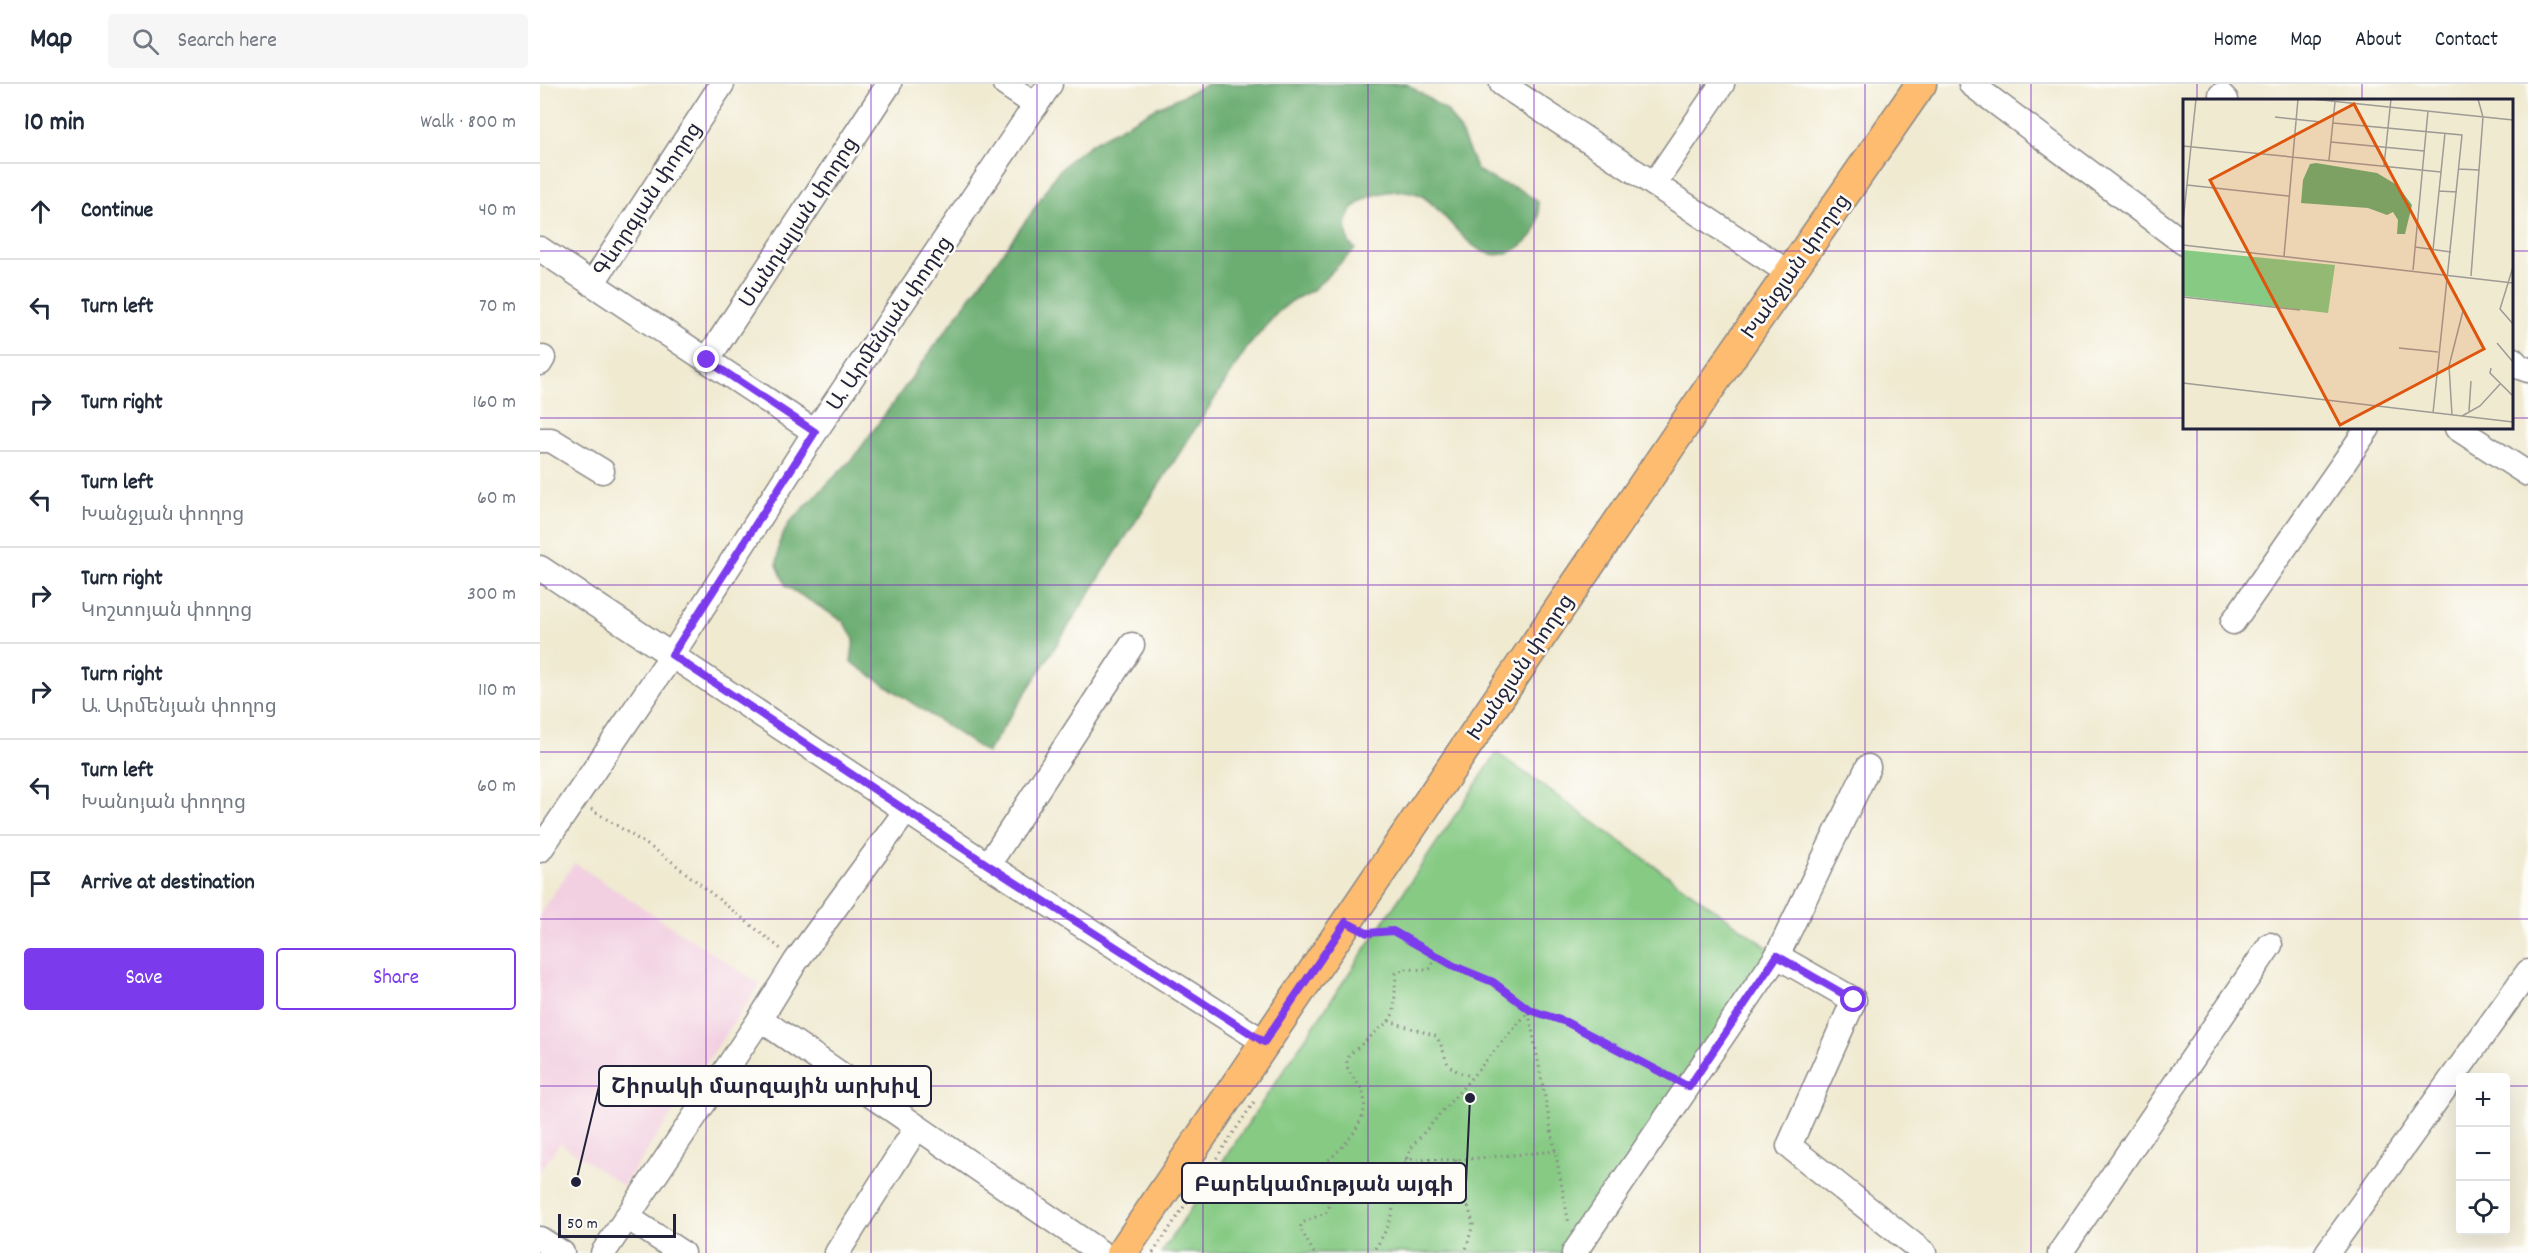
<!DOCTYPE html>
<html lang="en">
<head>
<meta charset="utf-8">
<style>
  :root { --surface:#fff; --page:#f6f6f7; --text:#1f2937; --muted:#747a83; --line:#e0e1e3; --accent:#7c3aed }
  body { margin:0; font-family:Dekko,"Noto Sans Armenian",sans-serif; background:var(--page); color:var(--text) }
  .controls { position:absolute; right:18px; bottom:18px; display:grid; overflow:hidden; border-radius:6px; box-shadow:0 6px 24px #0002 }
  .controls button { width:54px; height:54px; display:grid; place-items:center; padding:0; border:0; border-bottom:2px solid var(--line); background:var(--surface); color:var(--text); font:30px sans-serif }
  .scale { position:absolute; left:18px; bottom:15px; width:118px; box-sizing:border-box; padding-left:6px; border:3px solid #22223b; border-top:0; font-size:16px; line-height:21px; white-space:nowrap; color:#22223b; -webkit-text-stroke:4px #fdfcf7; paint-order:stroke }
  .stop { position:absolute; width:18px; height:18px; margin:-14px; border:4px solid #7c3aed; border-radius:50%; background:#fff }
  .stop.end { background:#7c3aed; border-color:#fff; box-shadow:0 2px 6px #0008 }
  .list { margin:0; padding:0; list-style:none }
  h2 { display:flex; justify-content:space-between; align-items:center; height:78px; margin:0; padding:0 24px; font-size:26px }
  h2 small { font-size:20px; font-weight:400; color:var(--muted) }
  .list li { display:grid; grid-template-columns:39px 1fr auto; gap:18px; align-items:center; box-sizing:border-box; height:96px; padding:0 24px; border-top:2px solid var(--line) }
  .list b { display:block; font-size:22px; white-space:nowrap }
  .list p { margin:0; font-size:20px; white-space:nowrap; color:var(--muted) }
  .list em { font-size:20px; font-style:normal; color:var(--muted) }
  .actions { display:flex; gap:12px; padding:18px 24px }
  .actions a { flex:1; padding:14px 0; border:2px solid var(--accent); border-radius:6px; text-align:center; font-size:21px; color:var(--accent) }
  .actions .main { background:var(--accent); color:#fff }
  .icon { flex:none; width:33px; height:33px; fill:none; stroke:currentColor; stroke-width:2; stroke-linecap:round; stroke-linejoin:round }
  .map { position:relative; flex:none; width:1988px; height:1169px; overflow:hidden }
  header { display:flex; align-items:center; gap:36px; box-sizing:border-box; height:84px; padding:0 30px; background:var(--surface); border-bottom:2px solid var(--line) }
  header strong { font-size:28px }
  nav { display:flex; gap:33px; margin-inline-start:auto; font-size:21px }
  .search { width:420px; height:54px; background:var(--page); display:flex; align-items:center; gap:15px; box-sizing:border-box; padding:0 21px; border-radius:6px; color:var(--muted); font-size:22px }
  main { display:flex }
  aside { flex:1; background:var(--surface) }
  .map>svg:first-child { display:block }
  .built { fill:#f2cfe1 }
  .green { fill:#86ca84; stroke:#547660; stroke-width:1.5 }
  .forest { fill:#6cae72; stroke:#476856; stroke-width:1.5 }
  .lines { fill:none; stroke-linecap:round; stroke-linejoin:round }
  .minor-casing { stroke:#898686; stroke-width:27 }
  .major-casing { stroke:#898686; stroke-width:33 }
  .path { stroke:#898686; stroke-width:3; stroke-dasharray:1.5 4.5; stroke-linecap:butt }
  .minor { stroke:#fff; stroke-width:24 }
  .major { stroke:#fdbc6f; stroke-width:30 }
  .route { stroke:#7c3aed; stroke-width:8 }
  .grid { fill:none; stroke:#7b2cbf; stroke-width:1.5; stroke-opacity:0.55 }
  .labels { text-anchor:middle; stroke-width:5; stroke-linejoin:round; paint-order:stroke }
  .street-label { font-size:21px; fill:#22223b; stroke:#fdfcf7 }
  .inset-road { fill:none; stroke:#9e9a95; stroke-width:1.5 }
  .view { fill:#de560e; fill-opacity:0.15; stroke:#de560e; stroke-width:3 }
  .inset-edge { fill:none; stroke:#22223b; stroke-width:3 }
  .leader { fill:none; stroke:#22223b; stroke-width:2 }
  .callout-dot { fill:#22223b; stroke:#fdfcf7; stroke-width:2 }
  .callout { fill:#fdfcf7; stroke:#22223b; stroke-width:2 }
  .callout-label { font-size:22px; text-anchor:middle; font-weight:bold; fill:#22223b }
</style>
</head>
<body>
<header>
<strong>Map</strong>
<div class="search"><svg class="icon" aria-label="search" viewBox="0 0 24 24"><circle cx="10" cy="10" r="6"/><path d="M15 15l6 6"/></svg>Search here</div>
<nav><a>Home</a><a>Map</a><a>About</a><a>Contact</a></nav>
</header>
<main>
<aside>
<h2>10 min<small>Walk · 800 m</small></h2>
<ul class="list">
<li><svg class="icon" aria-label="ahead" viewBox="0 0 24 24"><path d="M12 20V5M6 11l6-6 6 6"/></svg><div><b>Continue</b></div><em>40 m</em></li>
<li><svg class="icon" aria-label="left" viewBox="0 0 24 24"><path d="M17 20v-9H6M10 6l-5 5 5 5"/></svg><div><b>Turn left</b></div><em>70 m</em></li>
<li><svg class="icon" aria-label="right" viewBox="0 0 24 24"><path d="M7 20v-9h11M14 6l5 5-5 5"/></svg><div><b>Turn right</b></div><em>160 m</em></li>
<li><svg class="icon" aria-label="left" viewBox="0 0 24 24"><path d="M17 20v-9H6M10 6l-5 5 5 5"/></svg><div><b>Turn left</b><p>Խանջյան փողոց</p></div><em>60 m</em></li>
<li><svg class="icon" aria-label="right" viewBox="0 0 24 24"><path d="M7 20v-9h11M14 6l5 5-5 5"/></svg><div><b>Turn right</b><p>Կոշտոյան փողոց</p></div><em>300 m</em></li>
<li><svg class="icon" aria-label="right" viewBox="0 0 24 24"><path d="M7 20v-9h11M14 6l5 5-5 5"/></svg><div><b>Turn right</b><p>Ա. Արմենյան փողոց</p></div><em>110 m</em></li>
<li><svg class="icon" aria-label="left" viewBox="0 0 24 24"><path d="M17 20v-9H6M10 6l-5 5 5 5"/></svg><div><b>Turn left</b><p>Խանոյան փողոց</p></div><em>60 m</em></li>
<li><svg class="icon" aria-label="arrive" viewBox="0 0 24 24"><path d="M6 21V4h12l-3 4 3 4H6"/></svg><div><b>Arrive at destination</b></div></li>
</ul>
<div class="actions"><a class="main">Save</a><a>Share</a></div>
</aside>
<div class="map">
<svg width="1988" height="1169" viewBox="0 0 1988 1169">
  <rect width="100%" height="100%" fill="#fdfcf7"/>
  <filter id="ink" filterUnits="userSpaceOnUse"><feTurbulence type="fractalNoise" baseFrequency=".0167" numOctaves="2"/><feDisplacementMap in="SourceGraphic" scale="12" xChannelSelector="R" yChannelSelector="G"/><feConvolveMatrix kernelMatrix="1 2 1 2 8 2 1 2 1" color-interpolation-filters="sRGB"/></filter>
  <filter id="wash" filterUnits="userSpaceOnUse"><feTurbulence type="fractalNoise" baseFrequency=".008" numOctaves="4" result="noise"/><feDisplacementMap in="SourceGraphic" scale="24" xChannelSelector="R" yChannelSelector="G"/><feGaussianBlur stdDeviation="1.35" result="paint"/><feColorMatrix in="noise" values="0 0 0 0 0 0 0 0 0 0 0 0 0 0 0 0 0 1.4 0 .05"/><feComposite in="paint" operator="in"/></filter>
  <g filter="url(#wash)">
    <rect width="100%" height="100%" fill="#f0ead1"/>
    <polygon class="built" points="34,779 220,900 83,1102 20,1059 0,1088 0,830"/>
    <polygon class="green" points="957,669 1234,868 1027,1169 621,1169"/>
    <path class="forest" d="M668 0H867L907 27 920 46 937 86 958 98 979 105 998 118C1000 138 999 149 981 162 937 194 911 129 882 112 860 100 814 110 807 136 805 143 808 153 809 159L815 165 773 206 753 216 737 229 707 264 447 669 311 578 314 555 303 537 246 502 237 481 239 459 249 439 314 373 490 131 516 90 532 74 554 58 618 23Z"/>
  </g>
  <g filter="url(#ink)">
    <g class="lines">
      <g class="minor-casing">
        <g id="minor">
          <polyline points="465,0 496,21"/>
          <polyline points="962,0 1249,189"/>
          <polyline points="1431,0 1644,159"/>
          <polyline points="1681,11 1686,16"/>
          <polyline points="1114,100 1182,0"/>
          <polyline points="0,165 275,348"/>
          <polyline points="52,200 182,0"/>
          <polyline points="1972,275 1980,283 1988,286"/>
          <polyline points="167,276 349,0"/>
          <polyline points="0,279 3,274"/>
          <polyline points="1917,344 1988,390"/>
          <polyline points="0,356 11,356 62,387"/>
          <polyline points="0,484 448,781 724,958"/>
          <polyline points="1693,538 1828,344"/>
          <polyline points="0,766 132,571 275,348 510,0"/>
          <polyline points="448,781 592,561"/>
          <polyline points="1237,872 1328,683"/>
          <polyline points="220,935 561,1169"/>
          <polyline points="87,1133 142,1169"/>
          <polyline points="0,1155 22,1169"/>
          <polyline points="63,1169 220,935 256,877 366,727"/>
          <polyline points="297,1169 377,1043"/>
          <polyline points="1034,1169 1237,872 1314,916 1249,1062 1384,1169"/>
          <polyline points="1520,1169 1730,861"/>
          <polyline points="1787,1169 1988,888"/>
        </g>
      </g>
      <g class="major-casing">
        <polyline id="major" points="582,1169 1164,312 1381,0"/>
      </g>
      <g class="path">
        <polyline points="51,725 126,773 241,865"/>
        <polyline points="826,848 853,847 914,882 953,898 990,926 1026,938 1130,993"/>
        <polyline points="989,929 1029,1140"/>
        <polyline points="849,937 854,928 856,889 865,885 888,886 891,884 896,871"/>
        <polyline points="865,1075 916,1076 1016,1067"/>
        <polyline points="916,1076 933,1140 925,1169"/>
        <polyline points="613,1169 714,1018"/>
        <path d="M774 1169 760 1144 762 1139 787 1128C797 1108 777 1103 780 1083 799 1068 832 1037 823 1009 818 994 801 988 809 971L849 937 896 952C911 975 898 983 931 992"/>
        <path d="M831 1169C857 1141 855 1095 873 1061L990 926"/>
      </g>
      <use href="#minor" class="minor"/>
      <use href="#major" class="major"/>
    </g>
  </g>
  <g class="lines" filter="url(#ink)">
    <polyline class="route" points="167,276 275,348 132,571 448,781 724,958 806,838 827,849 853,847 914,882 953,898 990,926 1026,938 1149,1003 1237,872 1314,916"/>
  </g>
  <path class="grid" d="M166 0V1169M331 0V1169M497 0V1169M663 0V1169M828 0V1169M994 0V1169M1160 0V1169M1325 0V1169M1491 0V1169M1657 0V16M1822 0V16M0 167H1644M1972 167H1988M0 334H1644M1972 334H1988M1657 344V1169M1822 344V1169M0 501H1988M0 668H1988M0 835H1988M0 1002H1920M1966 1002H1988"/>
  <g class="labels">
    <g class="street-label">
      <text transform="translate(107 115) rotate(-57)" y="7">Գևորգյան փողոց</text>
      <text transform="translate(258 138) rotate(-57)" y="7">Մանդալյան փողոց</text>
      <text transform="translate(1255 182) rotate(-55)" y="7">Խանջյան փողոց</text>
      <text transform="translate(349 239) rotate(-56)" y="7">Ա. Արմենյան փողոց</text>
      <text transform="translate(980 583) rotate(-56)" y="7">Խանջյան փողոց</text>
    </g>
  </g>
  <g transform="translate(1643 15)">
    <rect width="330" height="330" fill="#f0ead1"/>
    <path d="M0 151 152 166 145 214 0 197Z" fill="#86ca84"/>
    <path d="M133 64 194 74 214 86 229 106 222 135H214L215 121 210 113 204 116 185 109 118 104 120 81 127 65Z" fill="#6cae72"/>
    <path class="inset-road" d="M129 0 330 21M92 18 138 23M150 24 279 36 250 314M148 43 241 52M0 47 258 73M146 61 152 3M201 67 208 0M276 70 296 71M4 86 106 97M256 92 274 93M0 123 13 0M0 146 330 184M232 148 268 153M250 151 262 34M101 157 115 0M330 168 317 210 330 225M230 171 245 12M288 177 300 18 295 0M0 198 117 211M314 244 330 263M216 249 255 253M308 269 307 274 330 297M0 284 330 323M286 312 288 282M269 316 266 267 280 212M279 317 297 307 318 284"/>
    <path class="view" d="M171 5 301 250 157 326 27 81Z"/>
    <rect width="330" height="330" class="inset-edge"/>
  </g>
  <path class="leader" d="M36 1098L59 1002M930 1014L926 1099"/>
  <g class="callout-dot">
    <circle cx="36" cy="1098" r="6"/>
    <circle cx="930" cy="1014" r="6"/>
  </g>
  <g class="callout">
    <rect x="59" y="982" width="332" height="40" rx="6"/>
    <rect x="642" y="1079" width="284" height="40" rx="6"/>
  </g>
  <g class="callout-label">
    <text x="225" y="1009">Շիրակի մարզային արխիվ</text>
    <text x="784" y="1107">Բարեկամության այգի</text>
  </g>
</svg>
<div class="controls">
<button>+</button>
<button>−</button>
<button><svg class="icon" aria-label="locate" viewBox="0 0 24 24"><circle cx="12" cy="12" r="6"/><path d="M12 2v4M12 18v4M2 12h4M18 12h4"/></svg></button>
</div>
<div class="scale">50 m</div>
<div class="stop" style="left:1314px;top:916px"></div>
<div class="stop end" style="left:167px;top:276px"></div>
</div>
</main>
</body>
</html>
